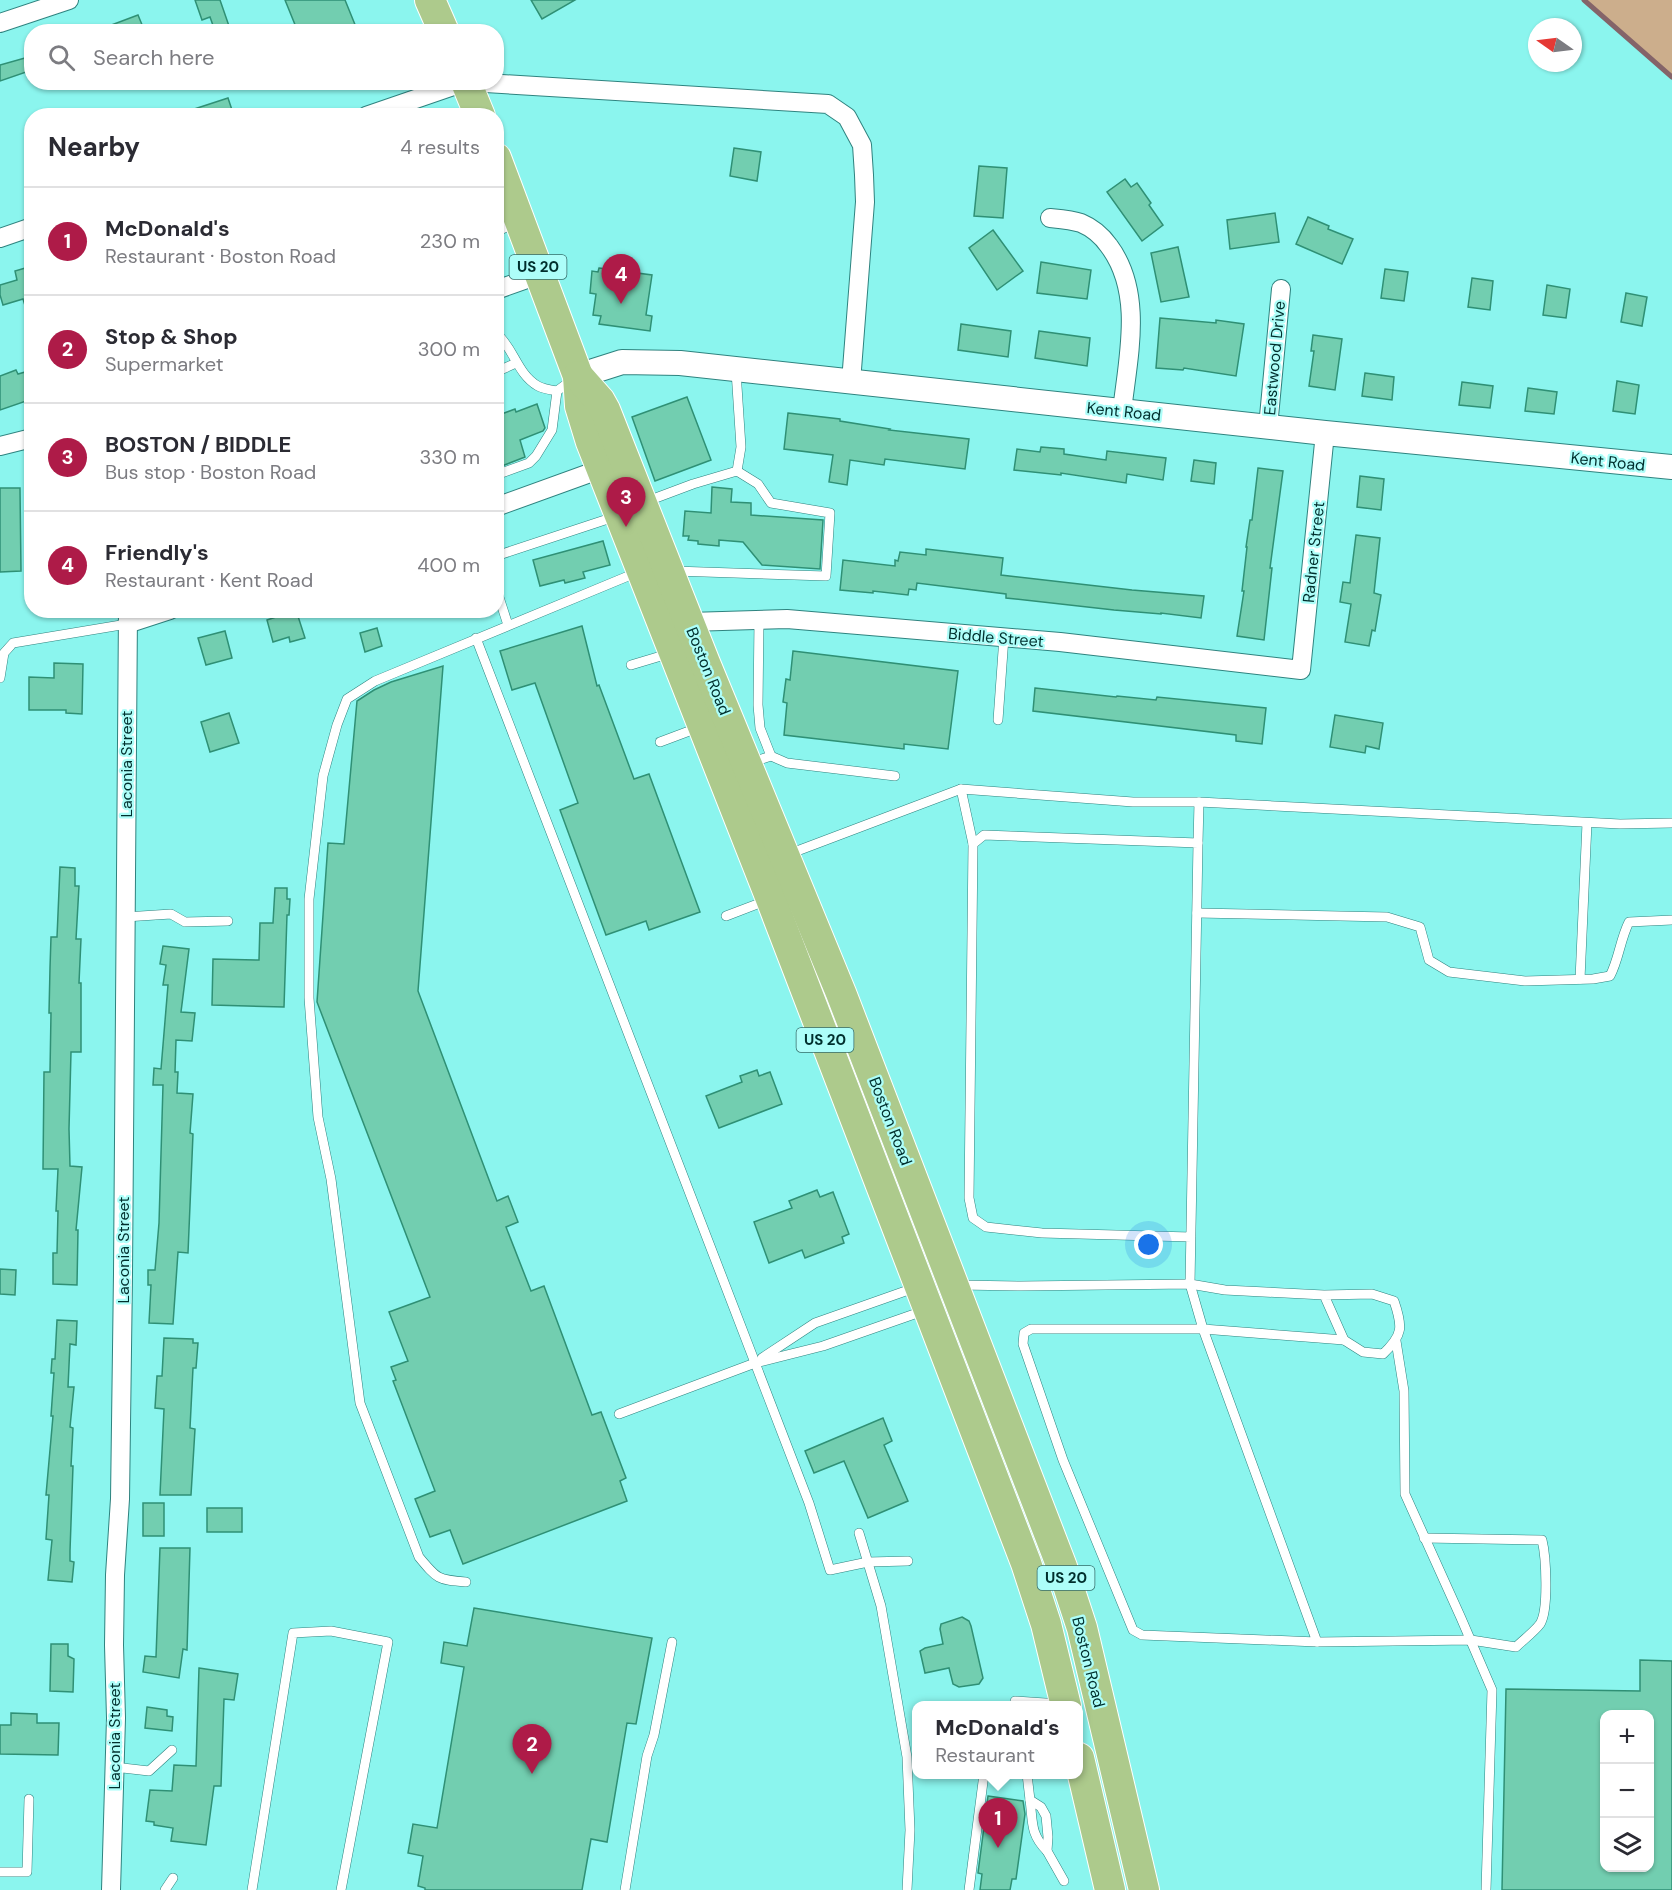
<!DOCTYPE html>
<html lang="en">
<head>
<meta charset="utf-8">
<style>
  :root { --surface:#fff; --page:#f7f7f7; --text:#2b2b33; --muted:#7c7c81; --line:#e1e1e2; --accent:#ae1b48 }
  body { margin:0; font-family:"DM Sans",sans-serif; background:var(--page); color:var(--text) }
  .controls { position:absolute; right:18px; bottom:18px; display:grid; overflow:hidden; border-radius:12px; box-shadow:0 2px 4px #0004 }
  .controls button { width:54px; height:54px; display:grid; place-items:center; padding:0; border:0; border-bottom:2px solid var(--line); background:var(--surface); color:var(--text); font:30px sans-serif }
  .compass { position:absolute; left:1528px; top:18px; width:54px; height:54px; border-radius:50%; background:var(--surface); box-shadow:0 2px 4px #0004; rotate:284deg }
  .you { position:absolute; left:1149px; top:1245px; width:21px; height:21px; margin:-15px; border:4px solid #fff; border-radius:50%; background:#1a73e8; box-shadow:0 0 0 9px #1a73e833 }
  .badge { display:grid; place-items:center; width:39px; height:39px; border-radius:50%; background:var(--accent); color:#fff; font-size:20px; font-weight:700 }
  .pin { position:absolute; translate:-50% -50px; filter:drop-shadow(0 2px 3px #0008) }
  .pin::after { content:''; position:absolute; top:32px; width:21px; height:18px; background:inherit; clip-path:polygon(0 0,100% 0,50% 100%) }
  .popup { position:absolute; left:912px; top:1701px; width:171px; height:78px; box-sizing:border-box; display:grid; place-content:center; border-radius:12px; background:var(--surface); filter:drop-shadow(0 2px 4px #0005); font-size:20px; white-space:nowrap; color:var(--muted) }
  .popup b { font-size:22px; color:var(--text) }
  .popup::after { content:''; position:absolute; left:50%; top:100%; margin-left:-12px; border:12px solid transparent; border-top-color:var(--surface) }
  .list { margin:0; padding:0; list-style:none }
  h2 { display:flex; justify-content:space-between; align-items:center; height:78px; margin:0; padding:0 24px; font-size:26px }
  h2 small { font-size:20px; font-weight:400; color:var(--muted) }
  .list li { display:grid; grid-template-columns:39px 1fr auto; gap:18px; align-items:center; box-sizing:border-box; height:108px; padding:0 24px; border-top:2px solid var(--line) }
  .list b { display:block; font-size:22px; white-space:nowrap }
  .list p { margin:0; font-size:20px; white-space:nowrap; color:var(--muted) }
  .list em { font-size:20px; font-style:normal; color:var(--muted) }
  .icon { flex:none; width:33px; height:33px; fill:none; stroke:currentColor; stroke-width:2; stroke-linecap:round; stroke-linejoin:round }
  .map { position:relative; flex:none; width:1672px; height:1890px; overflow:hidden }
  .search { position:absolute; background:var(--surface); box-shadow:0 2px 4px #0004; left:24px; top:24px; width:480px; height:66px; display:flex; align-items:center; gap:15px; box-sizing:border-box; padding:0 21px; border-radius:24px; color:var(--muted); font-size:22px }
  .panel { position:absolute; background:var(--surface); box-shadow:0 2px 4px #0004; left:24px; top:108px; width:480px; height:510px; border-radius:24px }
  .map>svg:first-child { display:block }
  .green { fill:#ccae8c }
  .lines { fill:none; stroke-linecap:round; stroke-linejoin:round }
  .stream { stroke:#846469; stroke-width:5 }
  .building { fill:#72ceb0; stroke:#2f9075; stroke-width:1.5; fill-rule:evenodd }
  .service-casing { stroke:#2f837f; stroke-width:10 }
  .minor-casing { stroke:#2f837f; stroke-width:20 }
  .tertiary-casing { stroke:#2f837f; stroke-width:26 }
  .primary-casing { stroke:#fff; stroke-width:32 }
  .service { stroke:#fff; stroke-width:9 }
  .minor { stroke:#fff; stroke-width:18 }
  .tertiary { stroke:#fff; stroke-width:24 }
  .primary { stroke:#adca8c; stroke-width:30 }
  .labels { text-anchor:middle; stroke-width:4.5; stroke-linejoin:round; paint-order:stroke }
  .shield { fill:#adfef9; stroke:#346d6a; stroke-width:1.5 }
  .shield-label { font-size:15px; font-weight:bold; fill:#002f2d }
  .street-label { font-size:16px; fill:#002f2d; stroke:#adfef9 }
</style>
</head>
<body>
<div class="map">
<svg width="1672" height="1890" viewBox="0 0 1672 1890">
  <rect width="100%" height="100%" fill="#8bf5ee"/>
  <polygon class="green" points="1584,0 1672,0 1672,78"/>
  <g class="lines">
    <polyline class="stream" points="1584,0 1672,77"/>
  </g>
  <g class="building">
    <polygon points="195,0 220,0 229,26 215,31 210,17 202,20"/>
    <polygon points="285,0 345,0 358,32 298,32"/>
    <polygon points="531,0 575,0 542,19"/>
    <polygon points="138,15 145,32 98,32 98,30"/>
    <polygon points="32,56 32,70 0,81 0,65"/>
    <polygon points="228,98 234,116 183,116 182,113"/>
    <polygon points="734,148 761,152 757,181 730,176"/>
    <polygon points="979,166 1007,168 1003,218 974,216"/>
    <polygon points="1125,179 1131,187 1137,183 1151,203 1149,205 1163,225 1142,241 1107,192"/>
    <polygon points="1275,213 1279,242 1230,249 1227,220"/>
    <polygon points="1308,217 1329,226 1328,229 1353,239 1342,264 1296,244"/>
    <polygon points="993,230 1023,271 997,290 969,248"/>
    <polygon points="1178,247 1189,297 1161,302 1151,253"/>
    <polygon points="1041,262 1091,270 1087,299 1037,293"/>
    <polygon points="32,266 32,314 28,315 23,299 3,305 0,295 0,285 17,280 15,271"/>
    <polygon points="599,268 652,275 646,315 652,316 650,331 599,324 601,316 593,315 596,294 590,293 592,271 598,272"/>
    <polygon points="1385,269 1408,272 1404,301 1381,298"/>
    <polygon points="1472,278 1493,281 1490,310 1468,307"/>
    <polygon points="1547,285 1570,289 1566,318 1543,315"/>
    <polygon points="1626,293 1647,297 1642,326 1621,322"/>
    <polygon points="1160,318 1216,323 1216,320 1244,324 1236,376 1184,368 1183,370 1156,368"/>
    <polygon points="961,324 1011,331 1008,357 958,350"/>
    <polygon points="1039,331 1090,338 1087,366 1035,358"/>
    <polygon points="1313,335 1342,339 1335,390 1309,386 1314,351 1311,351"/>
    <polygon points="16,370 18,374 32,370 32,399 0,410 0,376"/>
    <polygon points="1365,373 1394,377 1392,400 1362,396"/>
    <polygon points="1617,381 1639,385 1635,414 1613,411"/>
    <polygon points="1462,382 1493,386 1490,408 1459,405"/>
    <polygon points="1528,388 1557,392 1554,414 1525,411"/>
    <polygon points="687,397 711,460 655,481 632,417"/>
    <polygon points="537,404 545,428 543,431 520,440 525,457 502,466 496,451 496,416 515,409 516,412"/>
    <polygon points="788,413 840,419 840,421 890,429 889,430 969,439 965,469 885,459 884,465 850,460 847,485 829,482 833,455 784,449"/>
    <polygon points="1041,447 1064,449 1064,454 1106,460 1107,451 1166,458 1163,480 1127,474 1126,483 1061,473 1061,475 1014,470 1017,449 1040,452"/>
    <polygon points="1194,460 1216,463 1214,484 1191,481"/>
    <polygon points="1258,468 1283,471 1270,568 1272,568 1264,640 1237,636 1244,591 1242,591 1247,547 1246,547 1250,520 1252,520"/>
    <polygon points="1360,476 1384,479 1381,510 1357,507"/>
    <polygon points="712,487 732,489 731,502 751,503 751,515 823,520 820,569 762,565 743,542 719,540 719,546 698,544 698,541 688,540 689,536 683,536 685,511 711,513"/>
    <polygon points="0,488 20,488 21,571 0,572"/>
    <polygon points="1356,535 1380,538 1374,593 1381,595 1375,631 1372,630 1369,646 1345,642 1351,604 1340,602 1343,582 1350,583"/>
    <polygon points="603,541 610,565 583,572 585,578 565,583 564,580 540,586 533,560"/>
    <polygon points="926,549 1003,558 1001,575 1132,590 1204,596 1201,618 1161,613 1161,614 1114,610 1006,598 1006,594 917,583 916,590 909,589 908,595 873,591 873,593 840,590 843,560 895,566 895,560 898,561 900,552 926,555"/>
    <polygon points="274,610 296,610 305,638 290,642 289,637 273,642 267,620 276,617"/>
    <polygon points="582,626 597,686 599,685 634,779 649,774 700,912 649,930 646,921 606,935 560,810 578,803 535,683 512,690 500,651"/>
    <polygon points="377,628 382,646 365,652 360,633"/>
    <polygon points="225,631 232,658 206,665 198,638"/>
    <polygon points="793,651 958,671 948,749 904,744 904,749 784,735 787,703 783,702 786,679 790,680"/>
    <polygon points="54,663 83,664 82,714 66,713 66,710 29,710 29,677 54,678"/>
    <polygon points="443,666 418,991 497,1201 508,1196 518,1222 506,1227 531,1291 544,1286 592,1415 601,1412 626,1478 620,1481 627,1501 463,1564 450,1530 430,1537 415,1499 435,1491 393,1381 396,1380 391,1367 408,1361 389,1312 430,1297 317,1002 328,843 344,844 357,701 374,690 391,682"/>
    <polygon points="1035,688 1116,697 1117,696 1156,700 1157,697 1266,708 1262,744 1236,741 1236,735 1033,711"/>
    <polygon points="229,713 239,743 210,752 201,722"/>
    <polygon points="1335,715 1383,723 1379,749 1366,746 1365,753 1330,747"/>
    <polygon points="60,867 75,868 75,886 79,886 76,939 81,939 79,983 81,983 81,1052 71,1052 69,1129 70,1166 82,1167 76,1230 78,1230 77,1285 53,1284 53,1253 57,1253 58,1211 56,1211 58,1169 43,1169 44,1072 50,1072 51,1013 49,1013 50,968 51,937 57,937"/>
    <polygon points="275,888 287,888 287,899 290,899 289,915 287,915 284,1007 212,1005 213,959 259,960 260,923 273,923"/>
    <polygon points="163,946 189,949 181,1012 195,1013 192,1041 176,1040 175,1072 178,1072 177,1093 193,1094 190,1133 193,1134 188,1253 178,1252 173,1324 149,1323 151,1285 148,1285 148,1270 155,1270 159,1223 163,1085 153,1085 154,1068 161,1069 168,985 163,985 166,965 160,964"/>
    <polygon points="757,1070 759,1076 770,1072 782,1104 719,1128 706,1096 742,1082 740,1076"/>
    <polygon points="817,1190 820,1197 833,1192 849,1234 842,1237 844,1243 805,1258 802,1250 769,1263 754,1222 792,1208 789,1201"/>
    <polygon points="0,1269 16,1270 15,1295 0,1294"/>
    <polygon points="57,1320 77,1321 76,1345 70,1344 68,1387 74,1387 70,1427 73,1428 71,1466 73,1466 70,1551 70,1561 74,1562 72,1582 48,1580 52,1540 46,1539 49,1495 46,1495 53,1416 51,1416 54,1373 51,1373 52,1359 55,1359"/>
    <polygon points="164,1338 193,1339 193,1343 198,1343 196,1368 193,1368 190,1428 195,1429 191,1495 160,1495 164,1409 155,1408 157,1376 162,1376"/>
    <polygon points="883,1418 892,1441 884,1445 908,1501 868,1518 844,1461 814,1473 805,1451"/>
    <rect x="143" y="1503" width="21" height="33"/>
    <rect x="207" y="1508" width="35" height="24"/>
    <polygon points="160,1548 190,1548 187,1650 183,1649 179,1678 143,1672 145,1656 156,1657"/>
    <polygon points="474,1608 652,1638 636,1724 627,1723 607,1842 591,1839 582,1890 425,1890 425,1888 418,1886 423,1856 408,1853 413,1824 437,1828 464,1667 441,1663 444,1642 467,1646"/>
    <polygon points="962,1617 969,1621 971,1626 983,1678 979,1684 959,1687 953,1684 949,1668 925,1673 920,1651 925,1648 943,1644 940,1629 941,1624"/>
    <polygon points="51,1644 68,1644 68,1656 74,1659 73,1692 50,1691"/>
    <path d="M1640 1660 1672 1661V1890H1502L1506 1689 1640 1691ZM1605 1714H1650V1868H1605Z"/>
    <polygon points="199,1668 238,1674 234,1700 224,1699 221,1786 214,1786 206,1845 171,1841 173,1828 154,1825 154,1822 146,1821 150,1790 172,1791 174,1765 196,1766"/>
    <polygon points="147,1707 167,1710 167,1716 173,1717 172,1731 145,1728"/>
    <polygon points="11,1713 37,1714 37,1723 59,1723 58,1755 0,1754 0,1725 11,1725"/>
    <polygon points="988,1796 1023,1801 1025,1814 1016,1879 1012,1879 1010,1890 980,1890 982,1874 978,1873"/>
  </g>
  <g class="lines">
    <g class="service-casing">
      <g id="service">
        <polyline points="496,232 515,223"/>
        <path d="M496 333C514 348 517 374 538 386 543 389 551 390 557 391"/>
        <polyline points="736,371 741,447 737,471"/>
        <polyline points="496,372 516,363"/>
        <polyline points="496,475 529,463 536,456 552,430 557,391 572,380"/>
        <polyline points="645,502 693,484 737,471 758,484 771,503 830,513 826,576 674,571"/>
        <polyline points="496,556 617,516"/>
        <polyline points="496,588 508,625"/>
        <polyline points="476,638 809,1503 830,1570 868,1562 908,1561"/>
        <polyline points="631,665 671,653"/>
        <polyline points="0,678 4,653 13,643 127,624"/>
        <polyline points="998,720 1004,637"/>
        <polyline points="660,742 700,727"/>
        <polyline points="771,756 787,763 895,776"/>
        <polyline points="750,763 771,756 760,728 758,705 759,620"/>
        <polyline points="961,789 1133,802 1199,802 1198,843"/>
        <polyline points="1199,802 1620,824 1672,823"/>
        <polyline points="789,854 961,789 973,844"/>
        <path d="M1197 913 1387 917 1420 927 1429 960 1449 972 1525 981 1593 979 1610 976C1619 959 1620 940 1629 922L1672 920"/>
        <polyline points="726,916 768,900"/>
        <polyline points="125,917 171,914 185,922 228,921"/>
        <polyline points="1580,979 1587,823"/>
        <path d="M1191 1237 1042 1233 986 1227 973 1218 969 1198 973 844 984 835 1198 843C1196 990 1194 1137 1190 1284L1225 1290 1324 1295 1372 1294 1394 1301C1403 1327 1403 1335 1383 1354L1363 1352 1344 1340 1324 1295"/>
        <polyline points="960,1285 1021,1286 1190,1284 1203,1329 1317,1642 1142,1635 1133,1630 1063,1460 1023,1344 1024,1333 1031,1329 1203,1329 1344,1340"/>
        <polyline points="1396,1341 1404,1391 1405,1494 1461,1618 1492,1690 1486,1890"/>
        <polyline points="762,1358 815,1323 917,1287"/>
        <polyline points="619,1414 755,1363 823,1346 926,1310"/>
        <polyline points="859,1533 881,1606 907,1757 910,1830 907,1890"/>
        <path d="M466 1582C438 1580 437 1579 419 1557L360 1403 331 1179 318 1117 309 998V899L323 776 337 725 347 699 375 681 638 572"/>
        <path d="M1317 1642 1471 1640 1516 1647C1523 1640 1534 1632 1540 1624 1549 1610 1546 1556 1542 1540L1424 1538"/>
        <polyline points="1015,1701 1060,1704"/>
        <polyline points="114,1767 149,1771 172,1750"/>
        <polyline points="1027,1774 1030,1800 1041,1807 1046,1816 1048,1837 1047,1851 1064,1881"/>
        <path d="M1030 1800C1033 1822 1030 1834 1047 1851"/>
        <polyline points="0,1872 27,1872 29,1799"/>
        <polyline points="165,1890 173,1878"/>
        <polyline points="252,1890 293,1633 331,1631 388,1642 341,1890"/>
        <polyline points="625,1890 647,1756 654,1735 672,1642"/>
        <polyline points="969,1890 984,1774"/>
      </g>
    </g>
    <g class="minor-casing">
      <g id="minor">
        <polyline points="0,23 69,0"/>
        <polyline points="469,82 828,104 847,117 862,145 864,175 865,202 851,382"/>
        <polyline points="366,116 465,82"/>
        <path d="M1050 218C1060 219 1072 220 1081 223 1093 228 1102 236 1109 246 1144 293 1128 357 1122 411"/>
        <polyline points="0,238 32,227"/>
        <polyline points="496,290 541,274"/>
        <polyline points="1268,427 1281,289"/>
        <polyline points="0,446 32,438"/>
        <polyline points="496,507 601,469"/>
        <polyline points="689,622 787,619 1060,642 1301,670 1325,433"/>
        <polyline points="127,624 170,610"/>
        <polyline points="111,1890 116,1718 114,1645 115,1575 120,1499 123,1274 128,610"/>
      </g>
    </g>
    <g class="tertiary-casing">
      <polyline id="tertiary" points="578,376 622,362 680,363 1325,433 1672,467"/>
    </g>
    <g class="primary-casing">
      <g id="primary">
        <polyline points="430,0 444,32"/>
        <polyline points="466,82 480,116"/>
        <polyline points="496,158 578,376 580,406 591,442 771,899 1026,1563 1046,1624 1066,1706"/>
        <polyline points="578,376 600,401 605,410 705,663 841,993 1062,1567 1082,1628 1144,1890"/>
        <polyline points="1079,1758 1110,1890"/>
      </g>
    </g>
    <use href="#service" class="service"/>
    <use href="#minor" class="minor"/>
    <use href="#tertiary" class="tertiary"/>
    <use href="#primary" class="primary"/>
  </g>
  <g class="labels">
    <g class="shield">
      <rect x="509.5" y="255" width="57" height="24" rx="4.5"/>
      <rect x="796.5" y="1028" width="57" height="24" rx="4.5"/>
      <rect x="1037.5" y="1566" width="57" height="24" rx="4.5"/>
    </g>
    <g class="shield-label">
      <text x="538" y="272">US 20</text>
      <text x="825" y="1045">US 20</text>
      <text x="1066" y="1583">US 20</text>
    </g>
    <g class="street-label">
      <text transform="translate(1274 358) rotate(-85)" y="6">Eastwood Drive</text>
      <text transform="translate(1124 411) rotate(6)" y="6">Kent Road</text>
      <text transform="translate(1608 461) rotate(6)" y="6">Kent Road</text>
      <text transform="translate(1313 552) rotate(-84)" y="6">Radner Street</text>
      <text transform="translate(996 637) rotate(5)" y="6">Biddle Street</text>
      <text transform="translate(709 671) rotate(68)" y="6">Boston Road</text>
      <text transform="translate(126 764) rotate(-90)" y="6">Laconia Street</text>
      <text transform="translate(891 1121) rotate(69)" y="6">Boston Road</text>
      <text transform="translate(123 1250) rotate(-90)" y="6">Laconia Street</text>
      <text transform="translate(1089 1662) rotate(76)" y="6">Boston Road</text>
      <text transform="translate(114 1736) rotate(-90)" y="6">Laconia Street</text>
    </g>
  </g>
</svg>
<div class="controls">
<button>+</button>
<button>−</button>
<button><svg class="icon" aria-label="layers" viewBox="0 0 24 24"><path d="M12 4l9 5-9 5-9-5zM3 14l9 5 9-5"/></svg></button>
</div>
<svg class="compass" viewBox="-18 -18 36 36"><path d="M0-13l5 13h-10z" fill="#e53935"/><path d="M0 13l5-13h-10z" fill="#7c7c81"/></svg>
<div class="you"></div>
<div class="pin badge" style="left:998px;top:1848px">1</div>
<div class="popup"><b>McDonald's</b>Restaurant</div>
<div class="pin badge" style="left:532px;top:1774px">2</div>
<div class="pin badge" style="left:626px;top:527px">3</div>
<div class="pin badge" style="left:621px;top:304px">4</div>
<div class="search"><svg class="icon" aria-label="search" viewBox="0 0 24 24"><circle cx="10" cy="10" r="6"/><path d="M15 15l6 6"/></svg>Search here</div>
<section class="panel">
<h2>Nearby<small>4 results</small></h2>
<ul class="list">
<li><span class="badge">1</span><div><b>McDonald's</b><p>Restaurant · Boston Road</p></div><em>230 m</em></li>
<li><span class="badge">2</span><div><b>Stop &amp; Shop</b><p>Supermarket</p></div><em>300 m</em></li>
<li><span class="badge">3</span><div><b>BOSTON / BIDDLE</b><p>Bus stop · Boston Road</p></div><em>330 m</em></li>
<li><span class="badge">4</span><div><b>Friendly's</b><p>Restaurant · Kent Road</p></div><em>400 m</em></li>
</ul>
</section>
</div>
</body>
</html>
